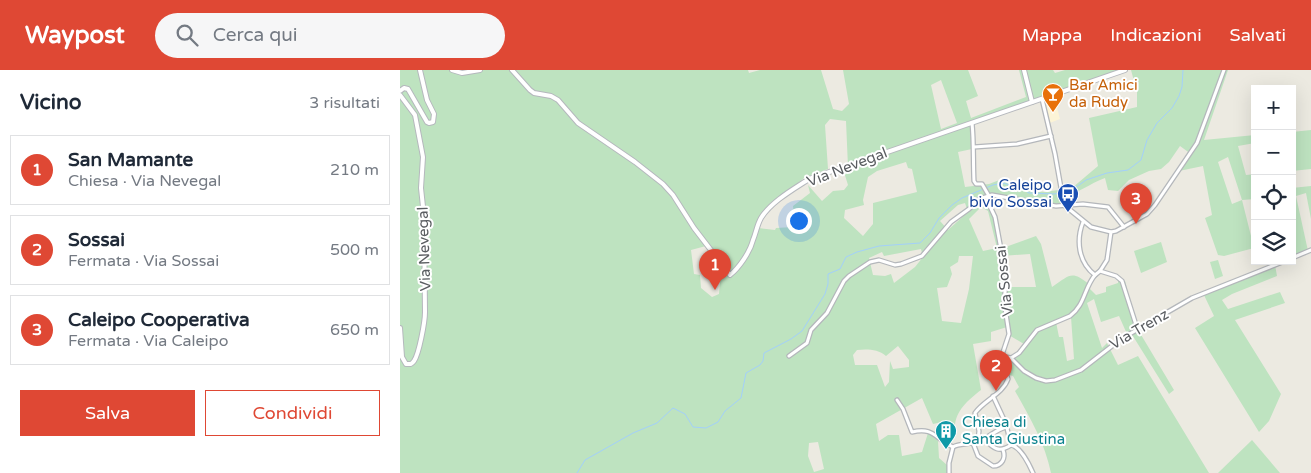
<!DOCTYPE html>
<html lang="it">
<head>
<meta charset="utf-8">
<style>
  :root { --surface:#fff; --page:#f6f6f7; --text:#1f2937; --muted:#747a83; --line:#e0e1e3; --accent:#df4834 }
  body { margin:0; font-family:"Varela Round",sans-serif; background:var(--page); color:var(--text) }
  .controls { position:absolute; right:15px; top:15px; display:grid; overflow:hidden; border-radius:0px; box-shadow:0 5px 20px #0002 }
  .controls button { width:45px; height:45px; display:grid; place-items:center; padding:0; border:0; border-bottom:1px solid var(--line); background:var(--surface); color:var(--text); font:25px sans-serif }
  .you { position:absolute; left:398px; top:150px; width:18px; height:18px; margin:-12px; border:4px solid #fff; border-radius:50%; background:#1a73e8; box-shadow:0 0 0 8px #1a73e833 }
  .badge { display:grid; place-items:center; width:32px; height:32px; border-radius:50%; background:var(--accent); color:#fff; font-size:16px; font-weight:700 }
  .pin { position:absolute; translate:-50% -41px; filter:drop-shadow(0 1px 2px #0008) }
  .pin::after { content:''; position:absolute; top:26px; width:18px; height:15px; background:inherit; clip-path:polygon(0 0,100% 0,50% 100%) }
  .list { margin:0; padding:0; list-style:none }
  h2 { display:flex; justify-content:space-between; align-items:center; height:65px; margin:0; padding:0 20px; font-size:21px }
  h2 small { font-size:16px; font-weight:400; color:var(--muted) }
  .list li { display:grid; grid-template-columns:32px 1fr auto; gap:15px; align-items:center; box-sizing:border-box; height:70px; margin:0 10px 10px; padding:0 10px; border:1px solid var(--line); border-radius:0px }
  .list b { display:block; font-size:19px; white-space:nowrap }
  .list p { margin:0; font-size:16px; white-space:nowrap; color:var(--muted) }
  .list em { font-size:16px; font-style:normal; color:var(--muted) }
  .actions { display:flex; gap:10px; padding:15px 20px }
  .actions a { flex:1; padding:11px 0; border:1px solid var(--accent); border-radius:0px; text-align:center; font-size:18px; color:var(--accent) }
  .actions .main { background:var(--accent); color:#fff }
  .icon { flex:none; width:28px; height:28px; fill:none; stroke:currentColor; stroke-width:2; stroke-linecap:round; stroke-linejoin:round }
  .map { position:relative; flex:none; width:911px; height:403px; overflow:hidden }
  header { display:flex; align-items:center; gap:30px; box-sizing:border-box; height:70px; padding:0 25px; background:var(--accent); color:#fff }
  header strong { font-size:24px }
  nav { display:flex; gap:28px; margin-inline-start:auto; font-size:18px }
  .search { width:350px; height:45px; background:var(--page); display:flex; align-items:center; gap:12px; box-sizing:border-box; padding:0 18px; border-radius:28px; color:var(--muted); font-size:19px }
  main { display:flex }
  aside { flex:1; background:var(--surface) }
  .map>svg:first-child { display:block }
  .commercial { fill:#fcf4d6 }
  .green { fill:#bee3c0; fill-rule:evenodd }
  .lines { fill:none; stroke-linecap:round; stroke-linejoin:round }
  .stream { stroke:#a3d0fa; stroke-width:1 }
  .minor-casing { stroke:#b4b7bb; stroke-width:5.5 }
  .tertiary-casing { stroke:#b4b7bb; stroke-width:6 }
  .secondary-casing { stroke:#b5b8bd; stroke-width:6 }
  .minor { stroke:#fff; stroke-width:3 }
  .tertiary { stroke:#fff; stroke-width:4 }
  .secondary { stroke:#fff; stroke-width:4 }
  .labels { text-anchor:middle; stroke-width:4; stroke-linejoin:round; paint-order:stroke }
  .food-label { font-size:15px; fill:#c56008; stroke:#fff; text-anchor:start }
  .street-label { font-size:15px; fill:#5a5d61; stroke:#fff }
  .transit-label { font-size:15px; fill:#164399; stroke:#fff; text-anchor:end }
  .culture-label { font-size:15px; fill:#0d838f; stroke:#fff; text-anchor:start }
</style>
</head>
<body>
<header>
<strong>Waypost</strong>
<div class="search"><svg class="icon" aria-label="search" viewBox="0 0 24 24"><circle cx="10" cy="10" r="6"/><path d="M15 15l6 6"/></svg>Cerca qui</div>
<nav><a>Mappa</a><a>Indicazioni</a><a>Salvati</a></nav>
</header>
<main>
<aside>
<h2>Vicino<small>3 risultati</small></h2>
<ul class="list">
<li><span class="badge">1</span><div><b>San Mamante</b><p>Chiesa · Via Nevegal</p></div><em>210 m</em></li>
<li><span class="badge">2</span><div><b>Sossai</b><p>Fermata · Via Sossai</p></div><em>500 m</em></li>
<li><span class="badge">3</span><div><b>Caleipo Cooperativa</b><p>Fermata · Via Caleipo</p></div><em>650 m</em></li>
</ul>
<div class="actions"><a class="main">Salva</a><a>Condividi</a></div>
</aside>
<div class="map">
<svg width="911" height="403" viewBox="0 0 911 403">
  <rect width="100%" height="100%" fill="#eceae1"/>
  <polygon class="commercial" points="654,26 660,49 647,54 641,31"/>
  <g class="green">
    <path d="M0 0H348L349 3 360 0H421L433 39 442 41 449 34 443 0H568L578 26 566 31 571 48 626 27 619 0H653L655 3 665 0H718L719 4 570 55 572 79 558 82 565 117 589 114 602 109 621 112 630 120 644 122 672 118 698 96 689 48 737 37V22L731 0H828L804 70 855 65V73L838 76 846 105 855 104V129L842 130 854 178 824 186 818 185 805 148 812 145 803 96 779 101 791 84 780 76 769 92 761 99 749 101 729 110 718 121 708 120 705 108C690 113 677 125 661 126L663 136 594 125 589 127 586 131 594 146 600 179 636 166 641 174 652 217C670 205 671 200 689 214L688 217 696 225 706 222V217L718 213V211H725L737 258 774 320 769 324 731 263 727 264 719 246 701 252 694 229 687 233 702 278 707 273 718 295 738 286 809 403H651C645 373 630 348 615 321L619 317 613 306 609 305 602 285 609 289 617 283 624 274 607 264V257L591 262V271L573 274 581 320C568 330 554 342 555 359L547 361 542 352 533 354 522 328 476 354 479 371 488 365H499L502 386 522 382 528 363 538 371 539 388 547 395 552 403H0ZM541 10 557 53 541 59 531 15ZM430 49 446 51 448 97 443 99 448 115 444 120 433 121 422 131 408 115 410 123 393 136 395 152 393 157 376 158 375 160 359 158 364 142 380 128 404 108 428 99 425 55ZM828 87 842 130 832 134 818 92ZM506 92 508 98 512 99 517 122 473 133V154L463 166 444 148 445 140 464 135 463 130 468 107 477 101ZM565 133 568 142 548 160 540 151 558 135ZM581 137 588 141 597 178 583 181 569 149ZM306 176 323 198 321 201 319 224 312 227 301 218 300 205 294 204 291 180ZM521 179 523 187 515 197 494 213 491 204 485 206 473 205 469 188 482 182 484 186ZM630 184 636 217H604L602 186ZM559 186H573L569 219 561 253 542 251 537 218 547 217 552 204 550 197 558 192ZM671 247 674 289 667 291 663 267H659L656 252ZM498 276 509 290V297L493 299 490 291 489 312 485 317 477 295H455L453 285 457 280C467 279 478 279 486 286ZM418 372 424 399 414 402 408 386 409 373Z"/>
    <polygon points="911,60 911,99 892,101 892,62"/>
    <polygon points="911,116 911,149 906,123 896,126 908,181 896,186 892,167 892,118"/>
    <polygon points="761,172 767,192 741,203 734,181"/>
    <polygon points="818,190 823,206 815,209 810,192"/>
    <polygon points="875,195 877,206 832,224 822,230 828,239 880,222 885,233 835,250 881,324 869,351 859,362 795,258 814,246 803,223"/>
    <polygon points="852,370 880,403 818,403"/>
  </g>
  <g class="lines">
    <polyline class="stream" points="177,403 185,390 233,363 257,353 273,338 285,344 293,357 306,358 318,352 325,341 341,328 346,303 360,295 363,291 364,283 391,269 402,261 425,224 428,214 428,204 440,199 446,187 457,182 479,176 520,173 530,163 539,148 552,135 562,128 593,115 602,113 619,117 629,123 654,124 671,121 686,110 707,103 728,100 741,90 747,70 757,53 772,38 779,26 782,17 783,0"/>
    <g class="minor-casing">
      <g id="minor">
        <polyline points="642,29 655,84 664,135 691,157 711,162 716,161 747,144 755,135 797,73 824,0"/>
        <polyline points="574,77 617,74 651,66"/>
        <path d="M683 152C676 170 678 192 695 205L700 201 716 206 722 211 737 258"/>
        <polyline points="892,188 911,180"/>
        <polyline points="700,201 707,190 711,162"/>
        <polyline points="389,286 407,273 411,260 427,243 444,211 449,206 470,192 479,190 495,195 501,194 522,186 551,152 569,139 579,129 592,125 656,136 683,134 708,137 724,157"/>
        <polyline points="601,286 611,288 624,301 636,308 646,311 655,310 681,300 721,269 792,228 885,191"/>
        <path d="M611 288 619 283 637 260 670 246C685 235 684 218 695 205"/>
        <polyline points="593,326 606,354 611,375"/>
        <path d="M497 330 503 339 512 362C534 357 534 368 553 377"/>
        <path d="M578 369H584C594 379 599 383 611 375 621 377 629 394 633 403"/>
        <path d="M584 369C593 364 596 360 606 357"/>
        <path d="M573 373 578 386 593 396C602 396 606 388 603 380"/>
        <path d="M549 403V393L553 377C561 372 571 376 578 370L579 361 575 343C584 330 603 324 608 309L601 288 609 264 604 231 606 214V206L595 147 587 130 589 126 582 114H576L574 111C573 91 574 72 572 53"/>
      </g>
    </g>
    <g class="tertiary-casing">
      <polyline id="tertiary" points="624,0 632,32"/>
    </g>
    <g class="secondary-casing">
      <g id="secondary">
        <polyline points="52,0 62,3 80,0"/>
        <path d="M112 0 130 20 134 23 151 26 158 30 178 53 235 92 263 114 273 125 294 158 330 205C339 198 350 182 353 170 356 163 357 155 361 148 371 132 392 120 409 109L725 0"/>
        <polyline points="0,21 4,18 8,19 27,52 29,53 33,52 34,44 27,30 20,0"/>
        <path d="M0 25 15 45 23 87 21 118 24 146 25 242C25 252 19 284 14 291 11 295 10 294 6 294L2 287 0 258"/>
      </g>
    </g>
    <use href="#minor" class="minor"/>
    <use href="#tertiary" class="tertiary"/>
    <use href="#secondary" class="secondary"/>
  </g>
  <defs>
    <g id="bar-pin" transform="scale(1.125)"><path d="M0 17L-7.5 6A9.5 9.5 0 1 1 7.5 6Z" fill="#e8710a" stroke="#fff"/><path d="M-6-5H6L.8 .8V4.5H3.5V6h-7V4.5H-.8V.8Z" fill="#fff"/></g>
    <g id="bus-pin" transform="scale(1.125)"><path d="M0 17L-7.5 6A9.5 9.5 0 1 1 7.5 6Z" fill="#1a4fb4" stroke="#fff"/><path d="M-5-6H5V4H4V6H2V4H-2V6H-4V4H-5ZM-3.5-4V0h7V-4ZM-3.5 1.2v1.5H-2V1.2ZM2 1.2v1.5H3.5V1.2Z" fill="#fff"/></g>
    <g id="building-pin" transform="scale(1.125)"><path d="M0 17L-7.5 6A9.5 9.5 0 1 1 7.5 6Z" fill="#0f9aa8" stroke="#fff"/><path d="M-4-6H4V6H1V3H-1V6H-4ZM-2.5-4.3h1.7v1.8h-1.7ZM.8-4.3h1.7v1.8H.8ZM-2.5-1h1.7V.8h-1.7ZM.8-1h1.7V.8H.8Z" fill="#fff"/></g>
  </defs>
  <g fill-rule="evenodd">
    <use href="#bar-pin" x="653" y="24"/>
    <use href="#bus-pin" x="668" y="124"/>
    <use href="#building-pin" x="546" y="361"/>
  </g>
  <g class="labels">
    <g class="food-label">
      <text x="669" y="20">Bar Amici<tspan x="669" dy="17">da Rudy</tspan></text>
    </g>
    <g class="street-label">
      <text transform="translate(447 97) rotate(-21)" y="5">Via Nevegal</text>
      <text transform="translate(24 179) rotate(-92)" y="5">Via Nevegal</text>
      <text transform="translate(604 211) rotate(-96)" y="5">Via Sossai</text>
      <text transform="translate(739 259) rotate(-30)" y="5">Via Trenz</text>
    </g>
    <g class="transit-label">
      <text x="652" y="120">Caleipo<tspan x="652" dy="17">bivio Sossai</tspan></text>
    </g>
    <g class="culture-label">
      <text x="562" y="357">Chiesa di<tspan x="562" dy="17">Santa Giustina</tspan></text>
    </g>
  </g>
</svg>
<div class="controls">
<button>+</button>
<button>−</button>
<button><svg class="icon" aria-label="locate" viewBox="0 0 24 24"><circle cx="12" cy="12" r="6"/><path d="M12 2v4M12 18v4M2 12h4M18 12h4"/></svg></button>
<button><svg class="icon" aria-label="layers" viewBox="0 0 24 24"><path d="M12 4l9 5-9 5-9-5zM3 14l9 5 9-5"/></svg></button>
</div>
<div class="you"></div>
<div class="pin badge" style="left:315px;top:220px">1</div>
<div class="pin badge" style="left:596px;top:321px">2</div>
<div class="pin badge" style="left:736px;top:154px">3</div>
</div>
</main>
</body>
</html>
